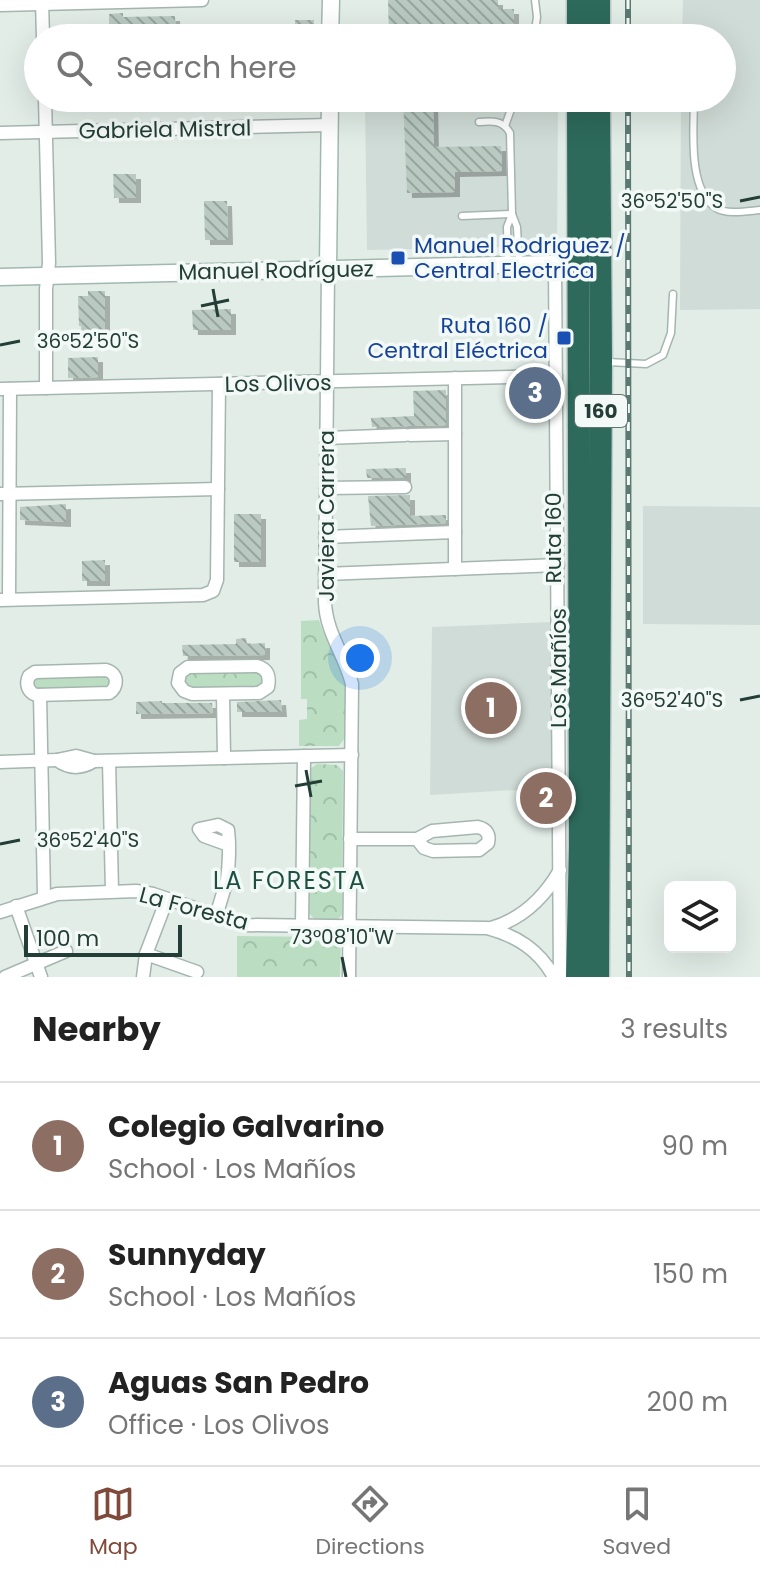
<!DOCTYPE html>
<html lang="en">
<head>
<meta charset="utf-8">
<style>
  :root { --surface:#fff; --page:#f2f2f2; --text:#222; --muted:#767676; --line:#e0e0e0; --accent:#804a3b }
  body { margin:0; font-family:Poppins,sans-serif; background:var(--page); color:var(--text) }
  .controls { position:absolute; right:24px; bottom:24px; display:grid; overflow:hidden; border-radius:12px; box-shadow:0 8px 32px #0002 }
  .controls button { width:72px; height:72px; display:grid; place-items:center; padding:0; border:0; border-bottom:2px solid var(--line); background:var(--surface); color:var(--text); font:40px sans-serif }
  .scale { position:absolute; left:24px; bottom:20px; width:158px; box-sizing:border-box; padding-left:8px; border:4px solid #223e36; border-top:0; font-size:22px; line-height:28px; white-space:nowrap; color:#223e36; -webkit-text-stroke:6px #f3f9f6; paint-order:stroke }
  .you { position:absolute; left:360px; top:658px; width:28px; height:28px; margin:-20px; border:6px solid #fff; border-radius:50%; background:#1a73e8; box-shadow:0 0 0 12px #1a73e833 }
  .badge { display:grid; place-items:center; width:52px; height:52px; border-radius:50%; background:var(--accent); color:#fff; font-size:26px; font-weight:700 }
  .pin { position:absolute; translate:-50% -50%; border:4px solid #fff; box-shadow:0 2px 8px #0006 }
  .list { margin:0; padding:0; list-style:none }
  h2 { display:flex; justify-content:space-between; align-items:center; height:104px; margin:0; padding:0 32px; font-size:34px }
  h2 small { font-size:26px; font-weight:400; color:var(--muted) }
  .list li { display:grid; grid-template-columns:52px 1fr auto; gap:24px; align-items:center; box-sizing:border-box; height:128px; padding:0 32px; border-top:2px solid var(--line) }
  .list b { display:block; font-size:30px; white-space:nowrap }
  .list p { margin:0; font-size:26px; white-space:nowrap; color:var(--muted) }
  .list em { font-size:26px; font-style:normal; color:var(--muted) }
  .icon { flex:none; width:44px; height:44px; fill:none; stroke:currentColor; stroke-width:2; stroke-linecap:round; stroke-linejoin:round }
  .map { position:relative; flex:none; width:760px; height:977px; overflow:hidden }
  .search { position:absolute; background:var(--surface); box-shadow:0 8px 32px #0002; left:24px; right:24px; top:24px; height:88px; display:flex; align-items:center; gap:20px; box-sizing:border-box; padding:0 28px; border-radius:44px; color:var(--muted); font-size:30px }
  .sheet { height:488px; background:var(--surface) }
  nav { display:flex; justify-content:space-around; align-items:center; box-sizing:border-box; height:112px; border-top:2px solid var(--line); background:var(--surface); font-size:22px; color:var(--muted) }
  nav a { display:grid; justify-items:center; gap:4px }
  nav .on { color:var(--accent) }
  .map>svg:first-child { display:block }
  .built { fill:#d0dcd7 }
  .park { fill:url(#park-crowns) }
  .building { fill:url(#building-back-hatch); filter:url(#shadow) }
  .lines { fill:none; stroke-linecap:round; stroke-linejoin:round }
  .lane-casing { stroke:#a5b5af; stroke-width:9 }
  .street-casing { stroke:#a5b5af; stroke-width:15 }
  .secondary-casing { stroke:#a0b8af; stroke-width:19 }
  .highway-casing { stroke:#c1c9c7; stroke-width:25 }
  .lane { stroke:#fff; stroke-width:6 }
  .street { stroke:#fff; stroke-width:12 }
  .secondary { stroke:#fff; stroke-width:16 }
  .highway { stroke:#2d6a5c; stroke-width:22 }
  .rail-casing { stroke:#5c7971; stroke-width:6 }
  .rail { stroke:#f3f9f6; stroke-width:3; stroke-dasharray:9; stroke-linecap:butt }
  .ticks { fill:none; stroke:#223e36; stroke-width:3 }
  .transit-dot { fill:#1a4fb4; stroke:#f3f9f6; stroke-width:3 }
  .labels { text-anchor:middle; stroke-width:7; stroke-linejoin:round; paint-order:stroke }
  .shield { fill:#f3f9f6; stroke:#617670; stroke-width:2 }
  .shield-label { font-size:20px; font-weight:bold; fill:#223e36 }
  .street-label { font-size:22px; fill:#223e36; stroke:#f3f9f6 }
  .transit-label { font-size:22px; fill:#164399; stroke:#f3f9f6; text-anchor:start }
  .neighbourhood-label { font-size:24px; letter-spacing:2px; fill:#1e5042; stroke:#f3f9f6 }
  .ticks-label { font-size:20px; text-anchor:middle; fill:#223e36; stroke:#f3f9f6; stroke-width:7; stroke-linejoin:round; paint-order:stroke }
</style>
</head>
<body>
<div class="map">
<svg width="760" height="977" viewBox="0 0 760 977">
  <defs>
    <pattern id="park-crowns" width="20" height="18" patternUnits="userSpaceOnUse" patternTransform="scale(2)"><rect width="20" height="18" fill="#bbdec3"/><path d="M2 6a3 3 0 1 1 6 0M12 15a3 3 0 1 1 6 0" fill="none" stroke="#a0c0a8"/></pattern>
    <pattern id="building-back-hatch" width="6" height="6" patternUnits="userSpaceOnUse" patternTransform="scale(2)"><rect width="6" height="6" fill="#bacac3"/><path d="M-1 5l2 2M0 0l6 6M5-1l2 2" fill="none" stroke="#97a59f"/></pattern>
    <filter id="shadow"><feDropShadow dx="5" dy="5" stdDeviation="0" flood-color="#0004"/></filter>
  </defs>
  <rect width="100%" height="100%" fill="#e2ede8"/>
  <g class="built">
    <polygon points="683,0 760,0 760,309 680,310 681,98 722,98 722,38 682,38"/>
    <polygon points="365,98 558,98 557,246 367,250"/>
    <polygon points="643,506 760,507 760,625 643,624"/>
    <polygon points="551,622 551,788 430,795 432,627"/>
  </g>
  <g class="park">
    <path d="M319 620C324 637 332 651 340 667 350 687 344 717 344 739L339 746H299V720L307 719V699H301V621Z"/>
    <polygon points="256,671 260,673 263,682 256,689 197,689 184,686 185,675 191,672"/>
    <polygon points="106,675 112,680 107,690 33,691 31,680 35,678"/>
    <polygon points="317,764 337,765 343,771 342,915 338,919 314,919 309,913 310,769"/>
    <polygon points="237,936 341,937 340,977 237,977"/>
  </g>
  <g class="building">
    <polygon points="388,0 498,0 498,9 514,9 514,38 389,38"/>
    <polygon points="123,13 123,17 175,16 176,36 157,37 157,29 109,32 109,14"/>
    <rect x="295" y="20" width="19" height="18"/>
    <polygon points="403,98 433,98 434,147 501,146 502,171 455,172 455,192 407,193"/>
    <polygon points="113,174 136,174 136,198 114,198"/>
    <polygon points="204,201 227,201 228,240 205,240"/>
    <polygon points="88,291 105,291 105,332 81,333 81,326 79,326 78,296 88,296"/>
    <polygon points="231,309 231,330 193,330 192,310"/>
    <polygon points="98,357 98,377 68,378 68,358"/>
    <polygon points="446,390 446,425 372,427 371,418 414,416 413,391"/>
    <polygon points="406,468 406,478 367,478 366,469"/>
    <polygon points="410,495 410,516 446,515 446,523 371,526 368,496"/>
    <polygon points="66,504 66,522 20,520 20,507"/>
    <rect x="234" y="514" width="27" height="48"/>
    <polygon points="105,560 105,581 82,581 82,561"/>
    <polygon points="246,638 247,644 265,643 265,655 183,656 182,645 236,644 236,639"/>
    <polygon points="281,700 282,712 237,712 237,702"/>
    <polygon points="162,701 162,703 212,703 213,713 136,714 136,702"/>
  </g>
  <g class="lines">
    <g class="lane-casing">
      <g id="lane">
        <polyline points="534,38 537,17 535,0"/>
        <path d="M694 98C694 128 687 189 716 208 727 215 748 211 760 210"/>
        <path d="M479 122C493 121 503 120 510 133L512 214 517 227 519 264"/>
        <polyline points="505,126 515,98"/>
        <polyline points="462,216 512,214"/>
        <polyline points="508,265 507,227 512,214"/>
        <polyline points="608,362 646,364 663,355 671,333 673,294"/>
      </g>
    </g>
    <g class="street-casing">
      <g id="street">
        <polyline points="42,0 43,38"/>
        <polyline points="0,5 202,0"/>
        <polyline points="45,98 49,263 46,289 46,388"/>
        <polyline points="0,133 330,125"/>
        <polyline points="555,264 560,977"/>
        <path d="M328 269 325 602C326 633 345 655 352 684L349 977"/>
        <polyline points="455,378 455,569"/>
        <polyline points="0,389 556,376"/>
        <polyline points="410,435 455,434"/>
        <polyline points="326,438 405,435"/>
        <polyline points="326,488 405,487"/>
        <polyline points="0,494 218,489"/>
        <polyline points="325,537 455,532"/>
        <polyline points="325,574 558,565"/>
        <polyline points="9,599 10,389"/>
        <polyline points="0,600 203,595 213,591 217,580 219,384"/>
        <path d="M257 666C268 669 270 677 268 687L259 693 192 694 184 691 178 683 180 673 188 667Z"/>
        <path d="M106 670C118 673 119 687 109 693L36 695C28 692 25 684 29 676L35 672Z"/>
        <polyline points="223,694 224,758"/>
        <polyline points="40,695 44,896"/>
        <path d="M57 760C69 769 81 769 94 761"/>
        <polyline points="109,761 112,891"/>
        <polyline points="0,762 57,760 76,756 94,761 352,755"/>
        <path d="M350 839H417L432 831 478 827C487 829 490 835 488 843L479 850 433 851 424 848 417 839"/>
        <polyline points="16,906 41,977"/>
        <path d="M0 912 57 894 136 891 153 894 245 925 487 928C517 936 539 950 554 977"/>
        <path d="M216 916 227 880C229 864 230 846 228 830L218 825 199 829 204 836 229 845"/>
        <polyline points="302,925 304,756"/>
        <path d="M491 928C522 919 544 898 560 870"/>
        <polyline points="146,954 197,972"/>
        <polyline points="5,977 66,951"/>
        <polyline points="143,977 146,954 167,899"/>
      </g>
    </g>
    <g class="secondary-casing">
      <g id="secondary">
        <polyline points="330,38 331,0"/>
        <polyline points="328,269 330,98"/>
        <polyline points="0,277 587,263"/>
      </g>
    </g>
    <g class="highway-casing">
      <g id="highway">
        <polyline points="578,0 578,38"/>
        <polyline points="599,38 599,0"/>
        <polyline points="577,977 580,846 578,98"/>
        <polyline points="598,977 601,361 599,98"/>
      </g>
    </g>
    <use href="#lane" class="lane"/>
    <use href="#street" class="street"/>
    <use href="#secondary" class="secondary"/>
    <use href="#highway" class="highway"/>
    <g class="rail-casing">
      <g id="rail">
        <polyline points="628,0 628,38"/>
        <polyline points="628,98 629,977"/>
      </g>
    </g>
    <use href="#rail" class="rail"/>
  </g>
  <path class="ticks" d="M740 201 760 197M213 289 218 317M201 306 229 300M0 345 20 341M740 700 760 696M306 770 311 797M295 786 322 781M0 844 20 840M342 957 346 977"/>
  <g class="transit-dot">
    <rect x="390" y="250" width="16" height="16" rx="4"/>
    <rect x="556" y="330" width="16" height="16" rx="4"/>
  </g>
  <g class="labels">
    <rect class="shield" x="575" y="395" width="52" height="32" rx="6"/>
    <g class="shield-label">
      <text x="601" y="418">160</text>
    </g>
    <g class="street-label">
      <text transform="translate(165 129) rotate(-1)" y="8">Gabriela Mistral</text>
      <text transform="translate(276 270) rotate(-1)" y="8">Manuel Rodríguez</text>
      <text transform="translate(278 383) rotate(-1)" y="8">Los Olivos</text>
      <text transform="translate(326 516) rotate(-90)" y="8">Javiera Carrera</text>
      <text transform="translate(553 538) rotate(-90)" y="8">Ruta 160</text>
      <text transform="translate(558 668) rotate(-90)" y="8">Los Mañíos</text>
      <text transform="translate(194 908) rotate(15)" y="8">La Foresta</text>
    </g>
    <g class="transit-label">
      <text x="414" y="253">Manuel Rodriguez /<tspan x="414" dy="25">Central Electrica</tspan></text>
      <text x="548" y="333" text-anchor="end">Ruta 160 /<tspan x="548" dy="25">Central Eléctrica</tspan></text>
    </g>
    <g class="neighbourhood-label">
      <text x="290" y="889">LA FORESTA</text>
    </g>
  </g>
  <g class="ticks-label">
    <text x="672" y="208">36°52'50"S</text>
    <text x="88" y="348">36°52'50"S</text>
    <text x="672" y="707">36°52'40"S</text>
    <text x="88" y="847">36°52'40"S</text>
    <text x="342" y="944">73°08'10"W</text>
  </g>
</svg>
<div class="controls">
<button><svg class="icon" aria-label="layers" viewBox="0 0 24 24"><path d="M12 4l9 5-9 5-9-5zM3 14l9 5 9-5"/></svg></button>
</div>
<div class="scale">100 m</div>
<div class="you"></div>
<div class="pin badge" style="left:491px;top:708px;background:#8d6e63">1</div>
<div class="pin badge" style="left:546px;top:798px;background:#8d6e63">2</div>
<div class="pin badge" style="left:535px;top:393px;background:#5c6f8a">3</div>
<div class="search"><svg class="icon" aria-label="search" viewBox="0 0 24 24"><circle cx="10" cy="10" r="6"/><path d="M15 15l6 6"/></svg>Search here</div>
</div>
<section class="sheet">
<h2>Nearby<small>3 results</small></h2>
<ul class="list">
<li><span class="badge" style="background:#8d6e63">1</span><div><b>Colegio Galvarino</b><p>School · Los Mañíos</p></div><em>90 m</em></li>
<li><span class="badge" style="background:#8d6e63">2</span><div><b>Sunnyday</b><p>School · Los Mañíos</p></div><em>150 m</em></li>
<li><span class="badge" style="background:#5c6f8a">3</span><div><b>Aguas San Pedro</b><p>Office · Los Olivos</p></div><em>200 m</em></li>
</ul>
</section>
<nav>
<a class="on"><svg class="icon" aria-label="map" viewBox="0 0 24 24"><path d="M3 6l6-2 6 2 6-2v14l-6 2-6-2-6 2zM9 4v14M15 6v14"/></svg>Map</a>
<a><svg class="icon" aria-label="directions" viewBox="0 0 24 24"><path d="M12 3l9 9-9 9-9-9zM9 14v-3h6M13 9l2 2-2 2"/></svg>Directions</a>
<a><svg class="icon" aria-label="saved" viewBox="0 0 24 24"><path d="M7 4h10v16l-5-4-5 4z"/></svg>Saved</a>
</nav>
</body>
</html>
